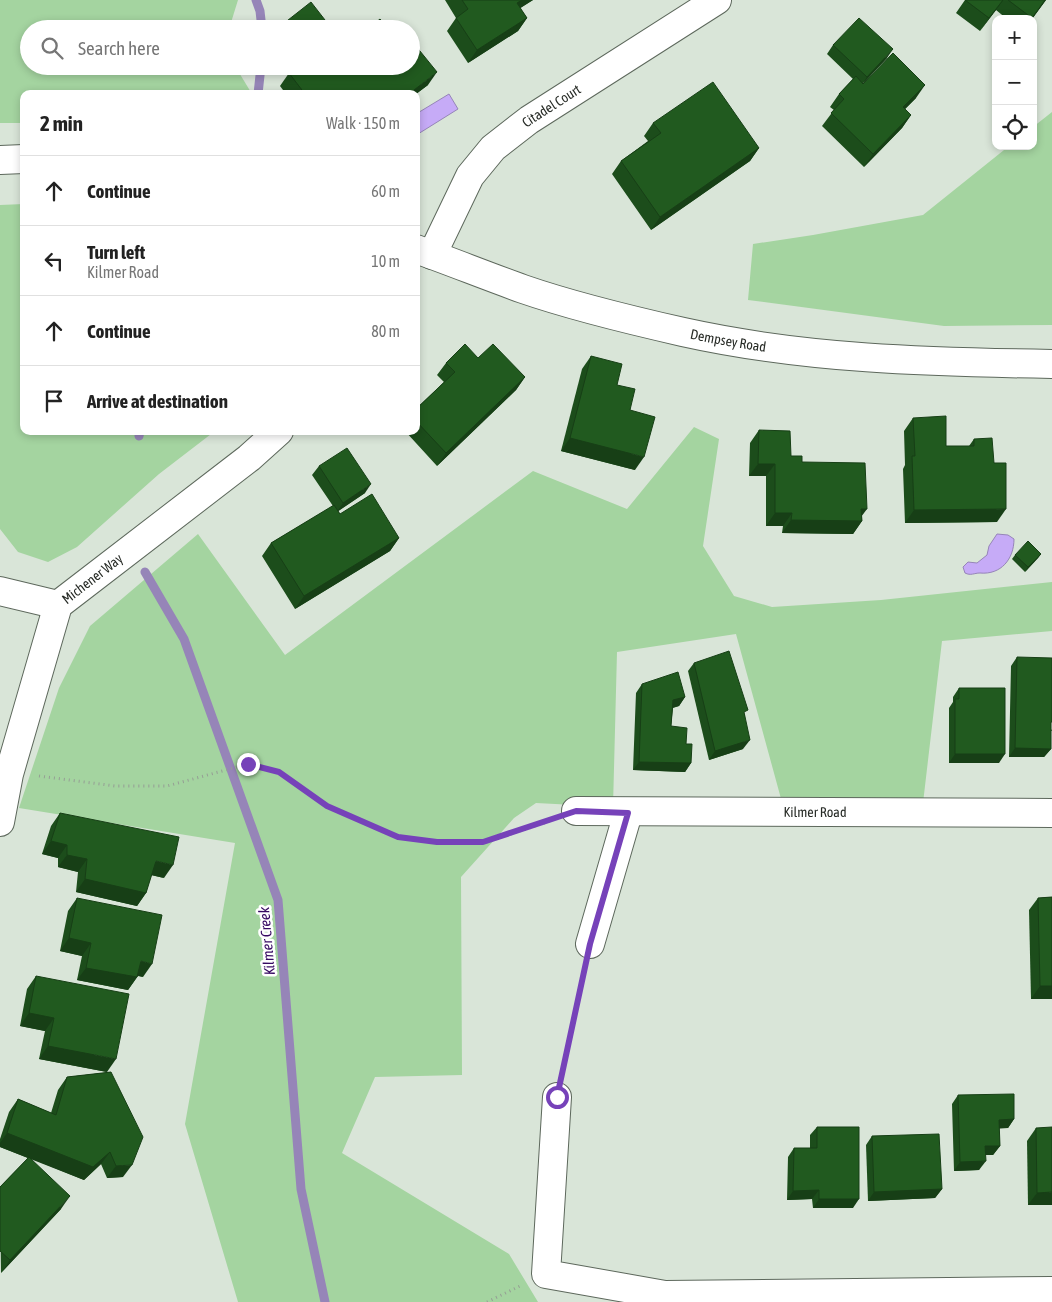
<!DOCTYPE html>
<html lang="en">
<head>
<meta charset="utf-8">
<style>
  :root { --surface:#fff; --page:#f2f2f2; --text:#222; --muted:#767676; --line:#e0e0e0 }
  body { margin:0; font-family:"Asap Condensed",sans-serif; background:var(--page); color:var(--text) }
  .controls { position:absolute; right:15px; top:15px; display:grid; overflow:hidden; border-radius:10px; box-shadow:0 2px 8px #0003 }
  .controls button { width:45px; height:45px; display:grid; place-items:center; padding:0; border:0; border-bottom:1px solid var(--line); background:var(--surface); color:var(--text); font:25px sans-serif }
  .stop { position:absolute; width:15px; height:15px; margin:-11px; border:4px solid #7642b9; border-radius:50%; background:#fff }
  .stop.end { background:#7642b9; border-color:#fff; box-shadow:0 1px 5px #0008 }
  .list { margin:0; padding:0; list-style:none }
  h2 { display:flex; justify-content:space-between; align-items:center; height:65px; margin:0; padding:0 20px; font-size:21px }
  h2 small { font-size:16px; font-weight:400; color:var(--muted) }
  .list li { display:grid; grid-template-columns:32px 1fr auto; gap:15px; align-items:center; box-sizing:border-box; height:70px; padding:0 20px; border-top:1px solid var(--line) }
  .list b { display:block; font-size:19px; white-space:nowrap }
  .list p { margin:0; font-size:16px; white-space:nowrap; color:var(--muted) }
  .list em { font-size:16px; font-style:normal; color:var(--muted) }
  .icon { flex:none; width:28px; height:28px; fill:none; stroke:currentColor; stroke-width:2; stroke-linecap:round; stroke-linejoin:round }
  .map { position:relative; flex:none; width:1052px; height:1302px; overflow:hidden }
  .search { position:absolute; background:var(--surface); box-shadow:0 2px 8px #0003; left:20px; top:20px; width:400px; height:55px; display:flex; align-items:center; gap:12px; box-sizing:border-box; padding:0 18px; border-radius:28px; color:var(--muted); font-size:19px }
  .panel { position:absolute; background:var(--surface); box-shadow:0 2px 8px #0003; left:20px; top:90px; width:400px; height:345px; border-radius:10px }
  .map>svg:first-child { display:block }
  .green { fill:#a4d4a0 }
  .water { fill:#c6abf7; stroke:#9685b8 }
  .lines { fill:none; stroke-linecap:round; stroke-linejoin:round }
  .stream { stroke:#9685b8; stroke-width:9 }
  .minor-casing { stroke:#5d685c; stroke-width:30 }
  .path { stroke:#959e94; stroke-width:3; stroke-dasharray:1 4; stroke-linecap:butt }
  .minor { stroke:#fff; stroke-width:28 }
  .wall { fill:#1c4d1b }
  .shaded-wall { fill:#173f16 }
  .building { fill:#215a1f; stroke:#173f16 }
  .route { stroke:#7642b9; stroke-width:6 }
  .labels { text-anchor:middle; stroke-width:5; stroke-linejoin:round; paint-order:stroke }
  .street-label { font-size:14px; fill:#272b26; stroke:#fff }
  .water-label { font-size:15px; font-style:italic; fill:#360962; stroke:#fff }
</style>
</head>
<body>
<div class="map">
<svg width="1052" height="1302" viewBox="0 0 1052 1302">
  <rect width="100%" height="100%" fill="#d9e5d8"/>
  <g class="green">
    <polygon points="0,0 238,0 229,29 29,29 29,66 235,66 252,94 24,94 24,123 0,123"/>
    <polygon points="1052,112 1052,325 944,326 748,300 753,244 813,235 923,215 1009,146 1033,146 1033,127"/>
    <polygon points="24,204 24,431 215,431 159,474 77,547 48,562 18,552 0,529 0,205"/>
    <polygon points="694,427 719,439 703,546 734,596 772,607 881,600 1052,582 1052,631 942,641 923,803 783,806 736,634 617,652 613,807 536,803 514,818 461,877 462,1075 375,1077 342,1153 509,1254 538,1302 238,1302 185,1124 235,843 19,808 59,688 90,626 198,534 285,655 533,471 627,509"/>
  </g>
  <g class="water">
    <polygon points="449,94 458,109 418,134 416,114"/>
    <path d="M997 534 1008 535 1014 539C1014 559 1001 575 980 573 974 573 971 576 965 573L963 567 968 562 977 563 987 555 989 546Z"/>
  </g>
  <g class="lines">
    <g class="stream">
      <polyline points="256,0 260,11 262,29"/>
      <polyline points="258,94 261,66"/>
      <polyline points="139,436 140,431"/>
      <polyline points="145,572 184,639 278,900 301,1189 325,1302"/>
    </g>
    <g class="minor-casing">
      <g id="minor">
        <polyline points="0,160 24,159"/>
        <path id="s1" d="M416 249C452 262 487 276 523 289 575 307 630 320 683 332 805 359 928 362 1052 364"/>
        <path id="s2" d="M432 255 470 176 493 148 529 120 717 0"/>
        <polyline points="0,591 58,605"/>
        <path id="s3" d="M576 811 1052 813"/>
        <path id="s4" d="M0 822 9 774 58 605 249 458 279 431"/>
        <polyline points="590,944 628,813"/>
        <polyline points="557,1097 546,1274 665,1295 1052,1291"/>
      </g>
    </g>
    <g class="path">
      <polyline points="39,776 115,786 167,786 248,764 279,772 327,806 398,837 437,842 483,843 550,821"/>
      <polyline points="563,1070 584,973"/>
      <polyline points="487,1302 520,1286"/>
    </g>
    <use href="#minor" class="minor"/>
  </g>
  <g class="wall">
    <polygon points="445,0 533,0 520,8 527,18 518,31 468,63 447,31 456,18"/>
    <polygon points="965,0 1046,0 1032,19 1007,19 996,10 980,31 956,13"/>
    <polygon points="283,24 332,29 280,29"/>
    <polygon points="833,45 887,58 863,83 916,98 905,109 911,115 902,128 864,167 822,126 834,110 830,107 839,94 853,79 827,54"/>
    <polygon points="289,73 428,85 416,94 286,94 280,86"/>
    <polygon points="653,123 759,148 750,161 651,230 612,174 621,161 648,141 644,136"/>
    <polygon points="591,356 617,385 635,470 561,451 582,369"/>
    <polygon points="478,358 525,377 516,390 437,466 405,431 416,431 416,409 444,382 437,375 446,363"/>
    <polygon points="913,418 946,446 969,446 974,439 994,463 997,522 905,523 903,469 905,465 904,431"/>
    <polygon points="759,430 791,456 802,462 862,515 862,521 853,534 782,533 783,526 766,526 766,476 749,476 750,443"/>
    <polygon points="319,466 365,493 338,511 340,514 399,538 390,551 295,609 262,556 271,543 333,506 312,475"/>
    <polygon points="1041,554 1038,558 1025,572 1012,559 1015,555"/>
    <polygon points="1017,657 1052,731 1051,731 1051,749 1044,757 1009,757 1011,666"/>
    <polygon points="694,663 745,715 743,749 709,760 688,671"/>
    <polygon points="642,684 685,697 679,706 673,708 671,726 686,744 691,763 685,772 633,770 636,693"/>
    <polygon points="959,688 999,763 949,763 949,708 953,702 953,697"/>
    <polygon points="60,813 164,878 151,875 146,893 137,906 76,892 78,872 58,867 58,858 42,854 51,826"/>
    <polygon points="1052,897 1052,999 1031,999 1029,910 1038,898"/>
    <polygon points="77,898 143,977 138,976 128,990 77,980 82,956 60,951 68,911"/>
    <polygon points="36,976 107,1072 39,1059 45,1031 20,1026 27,989"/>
    <polygon points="111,1072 123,1177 107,1178 101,1164 84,1180 30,1158 61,1209 1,1273 0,1187 28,1158 0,1147 0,1139 9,1112 18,1099 51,1113 58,1090 67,1077"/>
    <polygon points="958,1095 1014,1119 1008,1128 999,1128 1000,1146 993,1155 985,1155 979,1170 954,1171 952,1104"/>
    <polygon points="817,1127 853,1208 813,1208 812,1199 787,1200 788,1157 794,1148 810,1148 810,1135"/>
    <polygon points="1036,1128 1052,1205 1028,1205 1027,1141"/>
    <polygon points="872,1136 942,1189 935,1198 868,1201 866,1145"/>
  </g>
  <g class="shaded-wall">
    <polygon points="522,0 533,0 508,16 517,3"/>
    <polygon points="1003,0 996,10 980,31 989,18"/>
    <polygon points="1045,0 1046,0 1032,19 1031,19"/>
    <polygon points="527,18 518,31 468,63 477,50"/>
    <polygon points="893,49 887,58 861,86 867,77"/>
    <polygon points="437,72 428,85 416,94 409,94"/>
    <polygon points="925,85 916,98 894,120 903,107"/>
    <polygon points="911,115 902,128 864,167 873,154"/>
    <polygon points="759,148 750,161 651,230 660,217"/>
    <polygon points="525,377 516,390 437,466 446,453"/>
    <polygon points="570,438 644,457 635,470 561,451"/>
    <polygon points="758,464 775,464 766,476 749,476"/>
    <polygon points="371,484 365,493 337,512 343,503"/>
    <polygon points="861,509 867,509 858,521 862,521 853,534 782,533 791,520"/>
    <polygon points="1006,509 997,522 905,523 914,510"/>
    <polygon points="775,513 792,513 783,526 766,526"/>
    <polygon points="399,538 390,551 295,609 304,596"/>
    <polygon points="1041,554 1038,558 1025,572 1028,567"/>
    <polygon points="685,697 679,706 667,709 673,700"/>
    <polygon points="750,740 743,749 709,760 715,751"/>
    <polygon points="1015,748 1051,749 1044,757 1009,757"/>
    <polygon points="955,754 1005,754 999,763 949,763"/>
    <polygon points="639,762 691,763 685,772 633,770"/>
    <polygon points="51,841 67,845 58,858 42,854"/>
    <polygon points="67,855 87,859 78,872 58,867"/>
    <polygon points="156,861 173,865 164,878 147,874"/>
    <polygon points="85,879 146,893 137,906 76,892"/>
    <polygon points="69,938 91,943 82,956 60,951"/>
    <polygon points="141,961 152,964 143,977 132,974"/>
    <polygon points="86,968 137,977 128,990 77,980"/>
    <polygon points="1040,986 1052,986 1052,999 1031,999"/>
    <polygon points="29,1013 54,1018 45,1031 20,1026"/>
    <polygon points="48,1046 116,1059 107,1072 39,1059"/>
    <polygon points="1014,1119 1008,1128 993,1129 999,1120"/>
    <polygon points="7,1133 110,1152 101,1164 84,1180 0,1147 0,1143"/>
    <polygon points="985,1146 1000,1146 993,1155 979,1155"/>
    <polygon points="986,1161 979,1170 954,1171 960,1162"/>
    <polygon points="132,1165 123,1177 107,1178 116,1166"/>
    <polygon points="942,1189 935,1198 868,1201 874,1192"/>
    <polygon points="819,1190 812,1199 787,1200 793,1191"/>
    <polygon points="1052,1192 1052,1205 1028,1205 1037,1193"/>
    <polygon points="70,1196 61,1209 1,1273 10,1260"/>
    <polygon points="819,1199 859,1199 853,1208 813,1208"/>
  </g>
  <g class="building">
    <polygon points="462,0 522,0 517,3 527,18 477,50 456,18 468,9"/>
    <polygon points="965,0 1003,0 989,18"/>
    <polygon points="1008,0 1045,0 1032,18"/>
    <polygon points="311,2 332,29 287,29 283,24"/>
    <polygon points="859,18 893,49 867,77 833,45"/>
    <polygon points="380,19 388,29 368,29"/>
    <polygon points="399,23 403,29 392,29"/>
    <polygon points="411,40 437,72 409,94 305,94 289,73 297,66 411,66"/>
    <polygon points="893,53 925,85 903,107 911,115 873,154 831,113 844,99 839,94 856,76 863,84"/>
    <polygon points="713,82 759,148 660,217 621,161 661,133 653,123"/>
    <polygon points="465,344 478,358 493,344 525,377 446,453 416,421 416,409 455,372 446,363"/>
    <polygon points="591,356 622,364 617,385 635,389 630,410 655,417 644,457 570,438"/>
    <polygon points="946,416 946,446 974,446 974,439 992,438 994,463 1006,463 1006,509 914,510 912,456 915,456 913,418"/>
    <polygon points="759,430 790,431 791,456 802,456 802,462 865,463 867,509 861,509 862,521 791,520 792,513 775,513 775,464 758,464"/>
    <polygon points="347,448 371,484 343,503 319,466"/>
    <polygon points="372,494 399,538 304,596 271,543 334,505 340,514"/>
    <polygon points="1028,541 1041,554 1028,567 1015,555"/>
    <polygon points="729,651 748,710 744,712 750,740 715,751 694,663"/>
    <polygon points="1017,657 1052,658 1052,722 1051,722 1051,749 1015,748"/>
    <polygon points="678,672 685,697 673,700 671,726 687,728 686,744 692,744 691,763 639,762 642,684"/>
    <polygon points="959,688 1005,688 1005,754 955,754 955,699 959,699"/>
    <polygon points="60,813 179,837 173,865 156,861 146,893 85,879 87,859 67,855 67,845 51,841"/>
    <polygon points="1052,897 1052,986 1040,986 1038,898"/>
    <polygon points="77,898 162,915 152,964 141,961 137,977 86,968 91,943 69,938"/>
    <polygon points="36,976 129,994 116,1059 48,1046 54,1018 29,1013"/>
    <polygon points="111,1072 143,1137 132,1165 116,1166 110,1152 93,1167 7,1133 18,1099 56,1115 67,1077"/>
    <polygon points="1014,1094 1014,1119 999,1120 1000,1146 985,1146 986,1161 960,1162 958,1095"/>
    <polygon points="817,1127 859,1127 859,1199 819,1199 819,1190 793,1191 794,1148 817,1148"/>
    <polygon points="1052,1127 1052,1192 1037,1193 1036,1128"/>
    <polygon points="939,1134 942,1189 874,1192 872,1136"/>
    <polygon points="29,1157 70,1196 10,1260 0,1251 0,1187"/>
  </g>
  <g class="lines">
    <polyline class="route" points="248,764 279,772 327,806 398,837 437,842 483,842 576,811 628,813 590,944 557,1097"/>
  </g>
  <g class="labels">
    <g class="street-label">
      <text dy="5" stroke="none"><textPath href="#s2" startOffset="196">Citadel Court</textPath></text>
      <text dy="5" stroke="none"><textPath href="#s1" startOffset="326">Dempsey Road</textPath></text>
      <text dy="5" stroke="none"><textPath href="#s4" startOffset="268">Michener Way</textPath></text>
      <text dy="5" stroke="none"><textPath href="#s3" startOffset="239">Kilmer Road</textPath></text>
    </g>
    <g class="water-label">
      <text transform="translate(267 941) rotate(-95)" y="5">Kilmer Creek</text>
    </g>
  </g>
</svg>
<div class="controls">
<button>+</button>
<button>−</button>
<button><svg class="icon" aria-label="locate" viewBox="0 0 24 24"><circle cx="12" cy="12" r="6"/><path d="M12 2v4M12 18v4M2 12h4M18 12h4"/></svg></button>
</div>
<div class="stop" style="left:557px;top:1097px"></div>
<div class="stop end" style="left:248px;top:764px"></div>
<div class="search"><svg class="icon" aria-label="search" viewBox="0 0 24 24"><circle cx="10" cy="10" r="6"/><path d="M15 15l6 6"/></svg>Search here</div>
<section class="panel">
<h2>2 min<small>Walk · 150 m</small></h2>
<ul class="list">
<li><svg class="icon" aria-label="ahead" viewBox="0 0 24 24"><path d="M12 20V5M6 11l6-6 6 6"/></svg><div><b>Continue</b></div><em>60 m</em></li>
<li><svg class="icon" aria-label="left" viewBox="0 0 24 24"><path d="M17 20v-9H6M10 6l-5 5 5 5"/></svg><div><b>Turn left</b><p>Kilmer Road</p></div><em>10 m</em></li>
<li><svg class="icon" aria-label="ahead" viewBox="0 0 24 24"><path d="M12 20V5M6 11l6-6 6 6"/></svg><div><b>Continue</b></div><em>80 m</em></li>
<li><svg class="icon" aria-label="arrive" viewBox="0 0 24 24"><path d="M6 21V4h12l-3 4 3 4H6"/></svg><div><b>Arrive at destination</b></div></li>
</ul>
</section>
</div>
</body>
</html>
